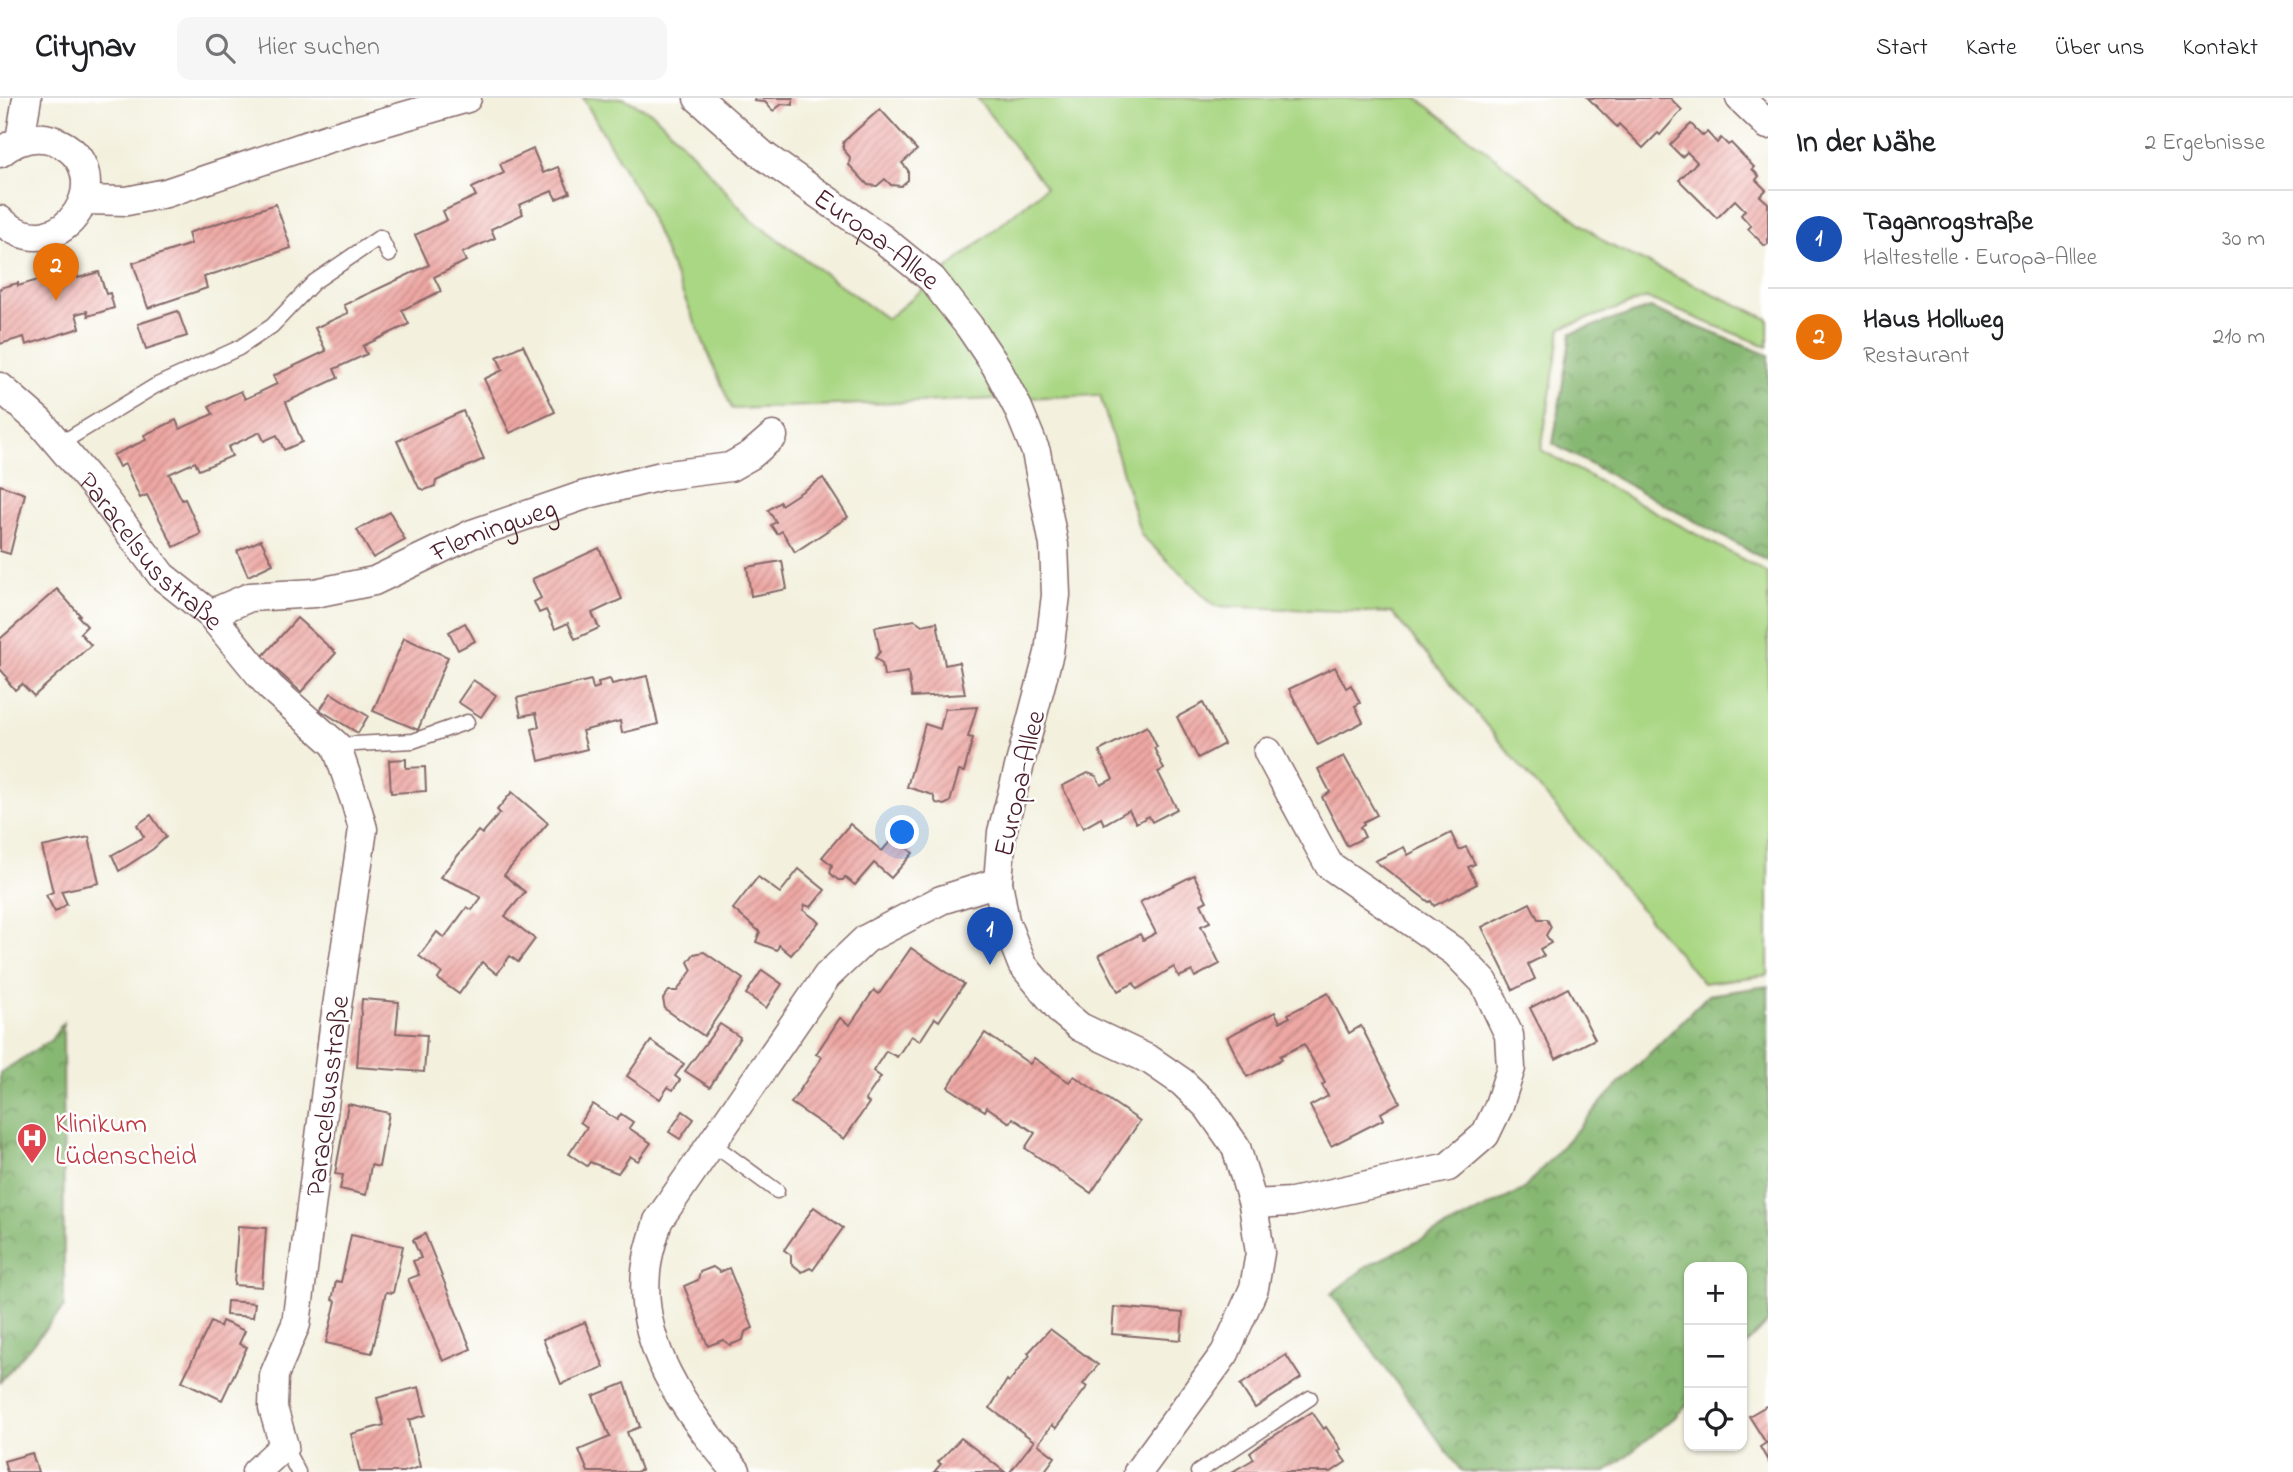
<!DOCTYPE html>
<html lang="de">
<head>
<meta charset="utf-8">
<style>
  :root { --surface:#fff; --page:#f6f6f6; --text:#202124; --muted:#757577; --line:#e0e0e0; --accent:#c8321e }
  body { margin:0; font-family:"Indie Flower",sans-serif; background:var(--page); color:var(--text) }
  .controls { position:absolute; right:21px; bottom:21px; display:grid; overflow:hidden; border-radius:14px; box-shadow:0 2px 5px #0004 }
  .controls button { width:63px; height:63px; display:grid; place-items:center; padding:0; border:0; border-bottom:2px solid var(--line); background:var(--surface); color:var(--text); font:35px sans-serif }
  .you { position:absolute; left:903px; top:735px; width:24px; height:24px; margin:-18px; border:5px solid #fff; border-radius:50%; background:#1a73e8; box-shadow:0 0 0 10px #1a73e833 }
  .badge { display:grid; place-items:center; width:46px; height:46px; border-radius:50%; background:var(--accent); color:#fff; font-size:23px; font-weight:700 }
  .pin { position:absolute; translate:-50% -58px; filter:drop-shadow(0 2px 4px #0008) }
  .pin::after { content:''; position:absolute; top:37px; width:24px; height:21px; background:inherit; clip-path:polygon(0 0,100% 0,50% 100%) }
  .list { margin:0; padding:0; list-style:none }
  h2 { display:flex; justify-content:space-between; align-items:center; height:91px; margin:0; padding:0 28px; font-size:30px }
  h2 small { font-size:23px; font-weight:400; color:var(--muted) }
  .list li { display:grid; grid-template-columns:46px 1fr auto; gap:21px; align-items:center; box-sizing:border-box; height:98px; padding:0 28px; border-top:2px solid var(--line) }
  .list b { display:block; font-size:26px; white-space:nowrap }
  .list p { margin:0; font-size:23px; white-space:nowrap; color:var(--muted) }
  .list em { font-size:23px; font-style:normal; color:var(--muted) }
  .icon { flex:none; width:38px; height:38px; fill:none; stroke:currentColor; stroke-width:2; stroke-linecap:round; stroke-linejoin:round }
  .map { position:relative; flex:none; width:1768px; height:1374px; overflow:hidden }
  header { display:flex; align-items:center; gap:42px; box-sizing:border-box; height:98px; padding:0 35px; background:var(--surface); border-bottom:2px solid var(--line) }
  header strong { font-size:33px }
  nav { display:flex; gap:38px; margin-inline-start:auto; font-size:24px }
  .search { width:490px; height:63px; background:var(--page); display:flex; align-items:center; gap:18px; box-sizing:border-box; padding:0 24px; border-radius:14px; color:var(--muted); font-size:26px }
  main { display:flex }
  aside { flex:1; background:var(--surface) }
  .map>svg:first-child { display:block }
  .green { fill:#aad784; stroke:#7a7b58; stroke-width:2 }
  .forest { fill:url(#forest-crowns); stroke:#686c4e; stroke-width:2 }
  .building { fill:url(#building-hatch) }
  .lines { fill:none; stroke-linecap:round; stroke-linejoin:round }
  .service-casing { stroke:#856869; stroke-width:17 }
  .minor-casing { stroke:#856869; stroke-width:31 }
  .service { stroke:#fff; stroke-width:14 }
  .minor { stroke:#fff; stroke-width:28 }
  .labels { text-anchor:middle; stroke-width:5; stroke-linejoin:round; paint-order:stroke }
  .street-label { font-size:28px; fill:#4a1f2b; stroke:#fff }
  .health-label { font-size:28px; fill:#be3a42; stroke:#fff; text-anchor:start }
</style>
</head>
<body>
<header>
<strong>Citynav</strong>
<div class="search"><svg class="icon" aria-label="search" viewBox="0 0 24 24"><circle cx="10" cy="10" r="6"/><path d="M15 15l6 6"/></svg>Hier suchen</div>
<nav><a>Start</a><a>Karte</a><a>Über uns</a><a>Kontakt</a></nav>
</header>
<main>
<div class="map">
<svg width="1768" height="1374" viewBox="0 0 1768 1374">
  <defs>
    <pattern id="forest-crowns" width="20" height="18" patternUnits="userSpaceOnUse" patternTransform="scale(1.75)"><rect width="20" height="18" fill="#87b872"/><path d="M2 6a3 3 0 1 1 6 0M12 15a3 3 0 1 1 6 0" fill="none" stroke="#70955e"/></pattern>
    <pattern id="building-hatch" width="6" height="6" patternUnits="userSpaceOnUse" patternTransform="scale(1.75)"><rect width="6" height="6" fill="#eea8a4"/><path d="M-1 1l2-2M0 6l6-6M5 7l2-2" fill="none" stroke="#c38886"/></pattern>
  </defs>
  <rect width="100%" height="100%" fill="#fff"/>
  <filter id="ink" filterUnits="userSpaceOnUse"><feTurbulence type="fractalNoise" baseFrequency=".0143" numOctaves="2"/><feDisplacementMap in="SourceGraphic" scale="14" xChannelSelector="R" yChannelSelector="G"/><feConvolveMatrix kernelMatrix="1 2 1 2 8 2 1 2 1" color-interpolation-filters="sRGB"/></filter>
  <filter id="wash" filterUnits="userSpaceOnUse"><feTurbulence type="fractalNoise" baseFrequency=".00686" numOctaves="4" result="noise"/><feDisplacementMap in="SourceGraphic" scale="28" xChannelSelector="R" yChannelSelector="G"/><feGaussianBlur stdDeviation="1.57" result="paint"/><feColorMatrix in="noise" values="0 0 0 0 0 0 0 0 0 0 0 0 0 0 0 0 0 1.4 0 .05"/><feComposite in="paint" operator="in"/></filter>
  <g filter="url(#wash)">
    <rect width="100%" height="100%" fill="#f3f0dd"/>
    <polygon class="green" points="583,0 623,0 653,15 697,60 750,121 887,221 1046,89 977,0 1417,0 1609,147 1768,221 1768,249 1647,200 1561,230 1541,352 1768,475 1768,877 1703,885 1392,515 1215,508 1141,437 1100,297 732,311 645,107"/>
    <g class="forest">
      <polygon points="1650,210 1768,257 1768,463 1553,346 1571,235"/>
      <polygon points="1768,888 1768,1224 1742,1251 1742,1169 1689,1169 1689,1304 1674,1320 1606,1374 1462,1374 1331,1196 1367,1168 1523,1092 1608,997 1708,897"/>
      <polygon points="63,925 64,1209 0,1284 0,975 51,942"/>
    </g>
    <g id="blocks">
      <g class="building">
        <polygon points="755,0 793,0 793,7 782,6 773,13 765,4 754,3"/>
        <polygon points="1588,0 1670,0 1682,12 1660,37 1658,35 1643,50 1619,26 1617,29"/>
        <polygon points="880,11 917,52 902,65 908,72 908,82 901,88 891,87 885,81 877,88 868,87 849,67 850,59 843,51 843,44"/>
        <polygon points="1691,26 1703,38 1707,34 1717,45 1721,40 1728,47 1731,45 1754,69 1752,71 1759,78 1756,82 1766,92 1760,98 1768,105 1768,146 1765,148 1748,131 1751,128 1741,117 1745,112 1735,102 1717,120 1679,82 1697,64 1687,54 1682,59 1670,47"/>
        <polygon points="533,51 543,75 558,69 570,95 556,101 552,93 519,107 523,116 491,131 495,140 462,155 466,163 434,179 441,193 402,212 409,226 363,248 367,256 334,271 338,280 286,304 302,344 284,352 277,337 264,343 260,334 228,349 232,358 199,372 195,364 169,376 182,402 185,401 201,436 174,449 147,397 140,400 125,366 119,369 113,357 146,342 144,337 176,322 180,331 213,316 209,308 241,293 245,301 277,286 273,278 326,253 315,230 348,215 344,207 429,167 415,137 447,122 443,113 476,98 472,90 504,75 500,66"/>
        <polygon points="276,106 291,150 204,179 207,190 148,210 133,165 191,146 188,135"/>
        <polygon points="76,171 78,180 99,174 106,196 110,195 114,210 88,218 87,213 76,216 80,230 26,247 24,239 0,246 0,190 18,185 18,188"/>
        <polygon points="178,213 187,238 146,251 138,226"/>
        <polygon points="523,247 555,314 510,335 484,281 503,272 497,259"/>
        <polygon points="463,313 484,361 436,383 435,388 425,392 419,390 397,343"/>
        <polygon points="823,380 848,419 795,454 782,433 777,436 771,427 776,424 768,412 780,404 781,407"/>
        <polygon points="0,387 25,396 10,456 0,453"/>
        <polygon points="390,414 405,442 373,460 357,432"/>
        <polygon points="261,442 273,466 248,478 237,453"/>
        <polygon points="599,450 622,501 592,515 599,530 575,541 568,525 555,531 546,512 539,515 534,504 541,500 532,481"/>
        <polygon points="782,463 787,491 751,498 747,469"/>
        <polygon points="57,491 80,517 78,518 87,528 80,535 91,547 34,598 22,586 15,592 6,581 8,580 0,571 0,541"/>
        <polygon points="297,520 336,555 301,594 262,559"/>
        <polygon points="915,522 922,527 937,524 945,567 959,564 965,596 912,599 908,574 884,578 882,565 875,560 880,554 875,529"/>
        <polygon points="465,525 475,543 458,552 449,534"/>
        <polygon points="404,540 448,559 418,632 373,613"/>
        <polygon points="1335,569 1346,590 1351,587 1360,605 1355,608 1363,624 1318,647 1289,591"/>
        <polygon points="647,578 658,626 622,635 620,623 582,633 587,651 539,663 532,631 539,629 536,615 521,618 517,600 591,582 593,591 599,589 598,584 610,581 612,586"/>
        <polygon points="473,582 496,597 481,619 458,604"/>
        <polygon points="331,595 368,618 358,635 320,612"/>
        <polygon points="1203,605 1224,646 1198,660 1177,619"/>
        <polygon points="977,609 968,639 973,640 964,674 959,673 950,704 944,707 936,705 933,697 907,689 925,626 940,631 945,611"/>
        <polygon points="1147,628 1157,649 1154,650 1164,671 1158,674 1177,711 1152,724 1149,718 1136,725 1129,712 1104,726 1101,720 1083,730 1062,688 1088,675 1096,678 1101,687 1113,681 1099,653"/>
        <polygon points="1344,658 1377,717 1363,724 1364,727 1360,729 1365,739 1347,748 1322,699 1330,694 1318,671"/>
        <polygon points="406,661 406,670 425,669 426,693 391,695 389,662"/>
        <polygon points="512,694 548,725 504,777 525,794 505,818 535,841 518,864 510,858 497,876 482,864 459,896 438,881 442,875 419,858 437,834 444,840 467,809 472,812 481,800 469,792 440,779 478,733 482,736 500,715 497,712"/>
        <polygon points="151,717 166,739 153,751 119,773 112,757 144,739 137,727"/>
        <polygon points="850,726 882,753 894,739 913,755 891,780 874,765 855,787 845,779 843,782 838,782 830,775 832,767 822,759"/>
        <polygon points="1451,735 1459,752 1466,749 1475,766 1468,769 1477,786 1434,808 1431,803 1429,804 1375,763 1404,749 1408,757"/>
        <polygon points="89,739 99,785 61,793 67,806 55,814 46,797 53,794 42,749"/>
        <polygon points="799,771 825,792 811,809 805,807 803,812 819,824 791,857 779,847 777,852 756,844 760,834 733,811 758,779 780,795"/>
        <polygon points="1194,777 1207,803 1201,806 1210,824 1201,828 1220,866 1195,879 1192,873 1179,879 1174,869 1137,891 1134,885 1118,893 1099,857 1140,836 1143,842 1156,835 1140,804"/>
        <polygon points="1530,805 1538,821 1547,821 1551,829 1546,837 1551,845 1540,851 1544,858 1528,866 1535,881 1513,892 1482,829"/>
        <polygon points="911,850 964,886 939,923 935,920 920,943 911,938 897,959 886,953 873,973 881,979 865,1002 869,1005 844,1041 791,1005 822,959 816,956 840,920 850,927 874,892 879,896"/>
        <polygon points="704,854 743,881 704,938 665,911 663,901 669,893 677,893 692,872 688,864 694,856"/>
        <polygon points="762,872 782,886 766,910 746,896"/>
        <polygon points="1568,890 1595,941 1556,961 1530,910"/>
        <polygon points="1328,895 1349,935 1361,928 1400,1004 1381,1015 1384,1021 1331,1048 1310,1008 1328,998 1322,987 1325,985 1304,946 1280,958 1282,961 1247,979 1227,939 1275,914 1280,924 1290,919 1288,916"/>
        <polygon points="362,901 399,904 396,935 427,937 424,974 357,969"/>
        <polygon points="720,926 740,939 710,989 685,973"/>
        <polygon points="985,935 1030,966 1034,960 1069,984 1074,978 1140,1023 1091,1095 1025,1050 1035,1035 1013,1020 1010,1025 987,1009 985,1013 948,989"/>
        <polygon points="651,943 684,966 675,978 680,982 673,992 668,989 660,1001 627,978"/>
        <polygon points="348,1006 389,1015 379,1069 371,1067 366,1097 340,1091 343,1077 335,1076"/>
        <polygon points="593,1006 617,1022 621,1016 633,1024 629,1030 651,1045 638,1063 630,1058 618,1075 590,1064 587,1068 569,1056 587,1029 580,1024"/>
        <polygon points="683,1013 694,1021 680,1041 669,1034"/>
        <polygon points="814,1109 843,1130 813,1172 810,1170 802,1174 791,1165 791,1157 784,1152"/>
        <polygon points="238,1128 266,1130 262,1189 234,1187"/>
        <polygon points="425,1136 471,1251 443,1263 408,1181 419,1177 413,1163 421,1160 413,1142"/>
        <polygon points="351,1137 403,1148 393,1195 386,1194 372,1255 326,1245 336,1203 332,1202 336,1183 341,1184"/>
        <polygon points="713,1169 720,1174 729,1170 753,1230 745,1234 743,1242 730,1247 723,1242 708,1248 684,1188 698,1182 700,1174"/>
        <polygon points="227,1203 255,1205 253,1219 226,1217"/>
        <polygon points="1114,1209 1183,1215 1181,1242 1112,1236"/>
        <polygon points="222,1223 245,1233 239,1246 247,1249 222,1302 182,1283 211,1224 220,1229"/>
        <polygon points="585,1224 604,1269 561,1286 543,1241"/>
        <polygon points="1050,1231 1098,1267 1083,1286 1087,1289 1056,1330 1052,1327 1038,1346 1055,1359 1044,1374 1010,1374 1034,1343 990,1310 1007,1282 1009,1284 1030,1257 1028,1255"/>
        <polygon points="1286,1257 1301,1280 1255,1310 1240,1287"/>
        <polygon points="625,1285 640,1329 627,1334 641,1372 636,1374 588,1374 579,1352 610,1339 593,1298"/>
        <polygon points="419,1289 426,1317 409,1322 420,1369 403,1374 360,1374 351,1336 384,1327 377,1300"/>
        <polygon points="1768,1307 1768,1363 1760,1349 1766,1345 1749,1318"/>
        <polygon points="1312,1314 1324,1331 1326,1329 1341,1351 1338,1353 1346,1364 1331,1374 1232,1374 1254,1361 1250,1355 1264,1344"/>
        <polygon points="961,1340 1005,1374 934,1374 941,1366 938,1364"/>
        <polygon points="32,1355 38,1374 7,1374 4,1363"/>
      </g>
    </g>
  </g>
  <g filter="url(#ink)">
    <use href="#blocks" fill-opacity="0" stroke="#856869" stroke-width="2"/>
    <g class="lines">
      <g class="service-casing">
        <g id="service">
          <polyline points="58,347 155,288 239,250 272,228 314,184 380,139 389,157"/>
          <polyline points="336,647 413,643 467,624"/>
          <polyline points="710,1044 777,1093"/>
          <polyline points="284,1348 298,1374"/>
          <polyline points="1198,1374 1310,1300"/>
        </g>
      </g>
      <g class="minor-casing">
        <g id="minor">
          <path id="s1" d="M698 0 764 58 884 142 932 181 969 228 996 268 1018 310 1036 354 1054 447 1056 497 1049 555 1002 734 998 784 1005 823 1022 866 1062 914 1080 929 1150 962 1182 984 1208 1009 1236 1049 1253 1106 1260 1155 1254 1190 1225 1255 1138 1374"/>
          <polyline points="1740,0 1768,27"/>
          <polyline points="20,42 27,0"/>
          <path d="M0 55C16 42 34 35 55 43 125 71 63 178 0 122"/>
          <polyline points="85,102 127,103 166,95 329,40 467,0"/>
          <path id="s2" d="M0 289 40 324 95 389 162 478 210 516 270 589 336 647 356 706 363 731 335 922 296 1226 274 1277 273 1310 284 1348 256 1374"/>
          <path id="s3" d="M210 516 250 499 315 495 374 483 472 436 585 397 661 378 730 369 751 357 773 338"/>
          <polyline points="1253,1106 1292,1104 1448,1069 1485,1037 1498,1010 1511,970 1509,937 1484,884 1455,854 1329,767 1268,654"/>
          <path d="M736 1373C686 1313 632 1244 648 1160 650 1148 655 1135 658 1123L827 878 866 841 941 802 998 784"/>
        </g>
      </g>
      <use href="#service" class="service"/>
      <use href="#minor" class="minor"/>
    </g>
  </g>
  <defs>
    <g id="hospital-pin" transform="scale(1.575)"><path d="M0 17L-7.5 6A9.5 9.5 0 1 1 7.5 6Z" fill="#e0444e" stroke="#fff"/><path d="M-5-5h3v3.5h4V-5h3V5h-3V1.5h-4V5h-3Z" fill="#fff"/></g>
  </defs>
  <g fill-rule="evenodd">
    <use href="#hospital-pin" x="32" y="1040"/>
  </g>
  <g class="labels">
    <g class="street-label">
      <text dy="10" stroke="none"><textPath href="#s1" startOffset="228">Europa-Allee</textPath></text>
      <text dy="10" stroke="none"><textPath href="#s3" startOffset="299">Flemingweg</textPath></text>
      <text dy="10" stroke="none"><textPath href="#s2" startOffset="224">Paracelsusstraße</textPath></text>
      <text transform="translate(1018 685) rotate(-77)" y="10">Europa-Allee</text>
      <text transform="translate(326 998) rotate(-83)" y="10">Paracelsusstraße</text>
    </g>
    <g class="health-label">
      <text x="55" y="1034">Klinikum<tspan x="55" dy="32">Lüdenscheid</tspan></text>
    </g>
  </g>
</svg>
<div class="controls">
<button>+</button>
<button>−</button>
<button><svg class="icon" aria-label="locate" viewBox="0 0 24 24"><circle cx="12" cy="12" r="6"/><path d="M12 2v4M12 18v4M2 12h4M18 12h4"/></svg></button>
</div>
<div class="you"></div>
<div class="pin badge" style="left:990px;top:867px;background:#1a4fb4">1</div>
<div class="pin badge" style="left:56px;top:203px;background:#e8710a">2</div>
</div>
<aside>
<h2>In der Nähe<small>2 Ergebnisse</small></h2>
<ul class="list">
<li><span class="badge" style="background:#1a4fb4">1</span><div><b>Taganrogstraße</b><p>Haltestelle · Europa-Allee</p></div><em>30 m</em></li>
<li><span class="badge" style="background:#e8710a">2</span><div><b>Haus Hollweg</b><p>Restaurant</p></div><em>210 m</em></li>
</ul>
</aside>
</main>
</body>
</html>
